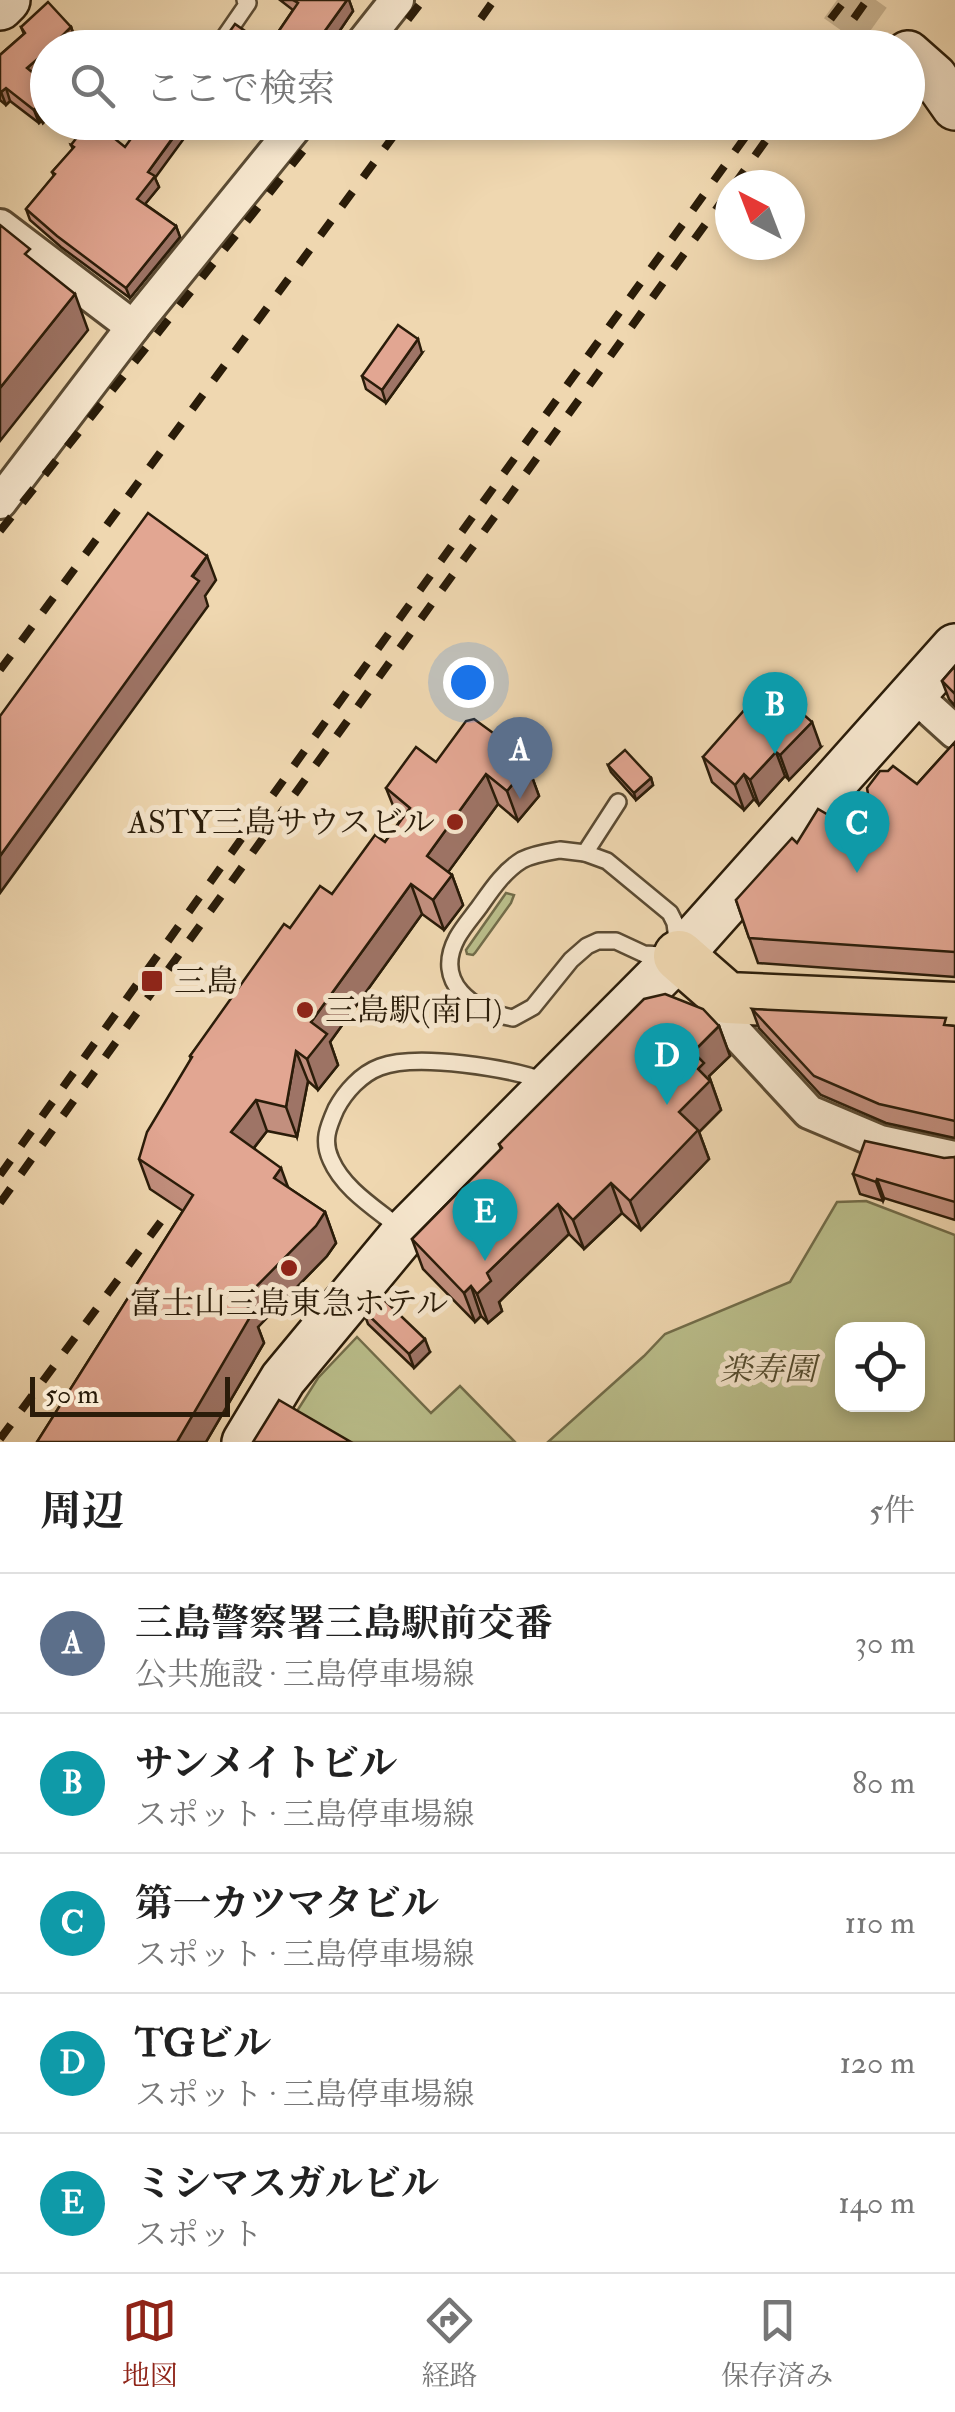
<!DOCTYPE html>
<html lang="ja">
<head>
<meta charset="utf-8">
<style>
  :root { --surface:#fff; --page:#f6f6f6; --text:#222; --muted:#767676; --line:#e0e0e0; --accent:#8f2418 }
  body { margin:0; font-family:"IM FELL Double Pica","Noto Serif JP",serif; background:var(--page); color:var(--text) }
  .controls { position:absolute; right:30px; bottom:30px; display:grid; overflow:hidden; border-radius:20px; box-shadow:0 5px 15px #0003 }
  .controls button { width:90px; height:90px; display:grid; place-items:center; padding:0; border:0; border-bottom:2px solid var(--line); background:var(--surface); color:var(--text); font:50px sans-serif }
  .compass { position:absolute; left:715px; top:170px; width:90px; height:90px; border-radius:50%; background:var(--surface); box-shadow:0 5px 15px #0003; rotate:318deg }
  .scale { position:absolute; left:30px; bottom:25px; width:200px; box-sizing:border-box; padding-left:10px; border:5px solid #2a1c09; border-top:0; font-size:28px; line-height:35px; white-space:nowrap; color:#2a1c09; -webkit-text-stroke:8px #f5e5cc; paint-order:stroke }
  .you { position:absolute; left:468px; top:682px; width:35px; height:35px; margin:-25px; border:8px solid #fff; border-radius:50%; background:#1a73e8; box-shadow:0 0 0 15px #1a73e833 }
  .badge { display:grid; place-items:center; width:65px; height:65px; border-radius:50%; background:var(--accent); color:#fff; font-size:32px; font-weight:700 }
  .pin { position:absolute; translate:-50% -82px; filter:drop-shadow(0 2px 5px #0008) }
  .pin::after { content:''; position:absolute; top:52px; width:35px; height:30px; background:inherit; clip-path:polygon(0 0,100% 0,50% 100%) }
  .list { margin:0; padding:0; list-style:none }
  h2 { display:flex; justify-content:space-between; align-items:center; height:130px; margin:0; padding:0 40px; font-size:42px }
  h2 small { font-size:32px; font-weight:400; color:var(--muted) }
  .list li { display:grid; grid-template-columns:65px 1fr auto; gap:30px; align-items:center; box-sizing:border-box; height:140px; padding:0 40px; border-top:2px solid var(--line) }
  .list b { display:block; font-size:38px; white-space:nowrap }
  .list p { margin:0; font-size:32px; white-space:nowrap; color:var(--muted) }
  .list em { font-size:32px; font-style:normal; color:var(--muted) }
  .icon { flex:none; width:55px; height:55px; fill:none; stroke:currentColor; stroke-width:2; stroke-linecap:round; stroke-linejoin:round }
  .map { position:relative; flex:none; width:955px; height:1442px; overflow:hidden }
  .search { position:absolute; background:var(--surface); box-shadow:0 5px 15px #0003; left:30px; right:30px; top:30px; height:110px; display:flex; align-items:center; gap:25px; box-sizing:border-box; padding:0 35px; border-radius:55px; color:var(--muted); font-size:38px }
  .sheet { height:830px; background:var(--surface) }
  nav { display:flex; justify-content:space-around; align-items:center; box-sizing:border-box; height:140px; border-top:2px solid var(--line); background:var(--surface); font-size:28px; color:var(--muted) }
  nav a { display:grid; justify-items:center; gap:5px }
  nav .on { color:var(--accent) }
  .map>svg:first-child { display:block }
  .green { fill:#babe8b; stroke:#726d4a; stroke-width:2.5; fill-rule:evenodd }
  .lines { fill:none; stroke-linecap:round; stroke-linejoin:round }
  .secondary-tunnel { stroke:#c8b28f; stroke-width:45; stroke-dasharray:45 22; stroke-linecap:butt }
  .lane-casing { stroke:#5b4b33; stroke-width:20 }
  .street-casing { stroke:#5b4b33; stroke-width:38 }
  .secondary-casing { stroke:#2a1c09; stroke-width:50 }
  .primary-casing { stroke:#2a1c09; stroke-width:55 }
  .lane { stroke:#f5e5cc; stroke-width:15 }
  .street { stroke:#f5e5cc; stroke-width:32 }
  .secondary { stroke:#f5e5cc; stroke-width:45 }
  .primary { stroke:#efd7b0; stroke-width:50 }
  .rail { stroke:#2a1c09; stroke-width:8; stroke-dasharray:18 18; stroke-linecap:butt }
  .wall { fill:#c28f7e; stroke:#2a1c09; stroke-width:2.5 }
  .shaded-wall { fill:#9e7466; stroke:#2a1c09; stroke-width:2.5 }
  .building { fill:#e2a692; stroke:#2a1c09; stroke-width:2.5 }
  .poi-dot { fill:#8f2418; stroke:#f5e5cc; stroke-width:4 }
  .labels { text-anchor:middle; stroke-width:10; stroke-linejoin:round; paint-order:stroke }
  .poi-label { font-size:32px; fill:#2a1c09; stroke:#f5e5cc; text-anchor:start }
  .park-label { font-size:32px; font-style:italic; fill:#554d30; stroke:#f5e5cc }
</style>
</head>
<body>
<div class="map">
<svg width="955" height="1442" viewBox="0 0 955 1442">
  <rect width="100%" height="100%" fill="#efd7b0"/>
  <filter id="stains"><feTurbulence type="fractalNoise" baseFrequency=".002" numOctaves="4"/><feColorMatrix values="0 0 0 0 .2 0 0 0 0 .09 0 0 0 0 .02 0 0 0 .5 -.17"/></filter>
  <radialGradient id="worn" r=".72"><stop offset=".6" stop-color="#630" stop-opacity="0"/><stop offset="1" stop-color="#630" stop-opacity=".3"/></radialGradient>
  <g class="green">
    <polygon points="506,893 514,895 511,903 475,953 473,955 467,954 466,950"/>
    <path d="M866 1201 955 1235V1442H548L644 1356 665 1334 790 1282 837 1202ZM842 1330H918V1404H842Z"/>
    <polygon points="357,1337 431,1413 460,1386 515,1442 323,1442 290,1422 318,1378"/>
  </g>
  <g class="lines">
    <polyline class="secondary-tunnel" points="837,0 885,34"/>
    <g class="lane-casing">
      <g id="lane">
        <polyline points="217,48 248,3 245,0"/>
        <path d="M560 850 585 853 607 861 670 913 675 923 679 956 644 954 616 941H598L587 946 571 960 533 1007 513 1018C473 1011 433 983 457 938 463 927 472 917 480 906 492 889 504 871 522 860 534 854 548 852 560 850Z"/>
        <polyline points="585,853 618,802"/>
        <path d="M402 1230C377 1209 344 1190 331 1160 322 1141 328 1127 336 1109 345 1092 361 1074 380 1067 417 1053 510 1068 547 1082"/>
      </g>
    </g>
    <g class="street-casing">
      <g id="street">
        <polyline points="359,48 397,0"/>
        <polyline points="0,226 133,327"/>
        <polyline points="0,502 133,327 299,122"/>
        <polyline points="912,693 955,732"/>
        <polyline points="727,998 724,1020 809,1112 880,1142 955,1158"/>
      </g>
    </g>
    <g class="secondary-casing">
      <g id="secondary">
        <polyline points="0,7 7,0"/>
        <polyline points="908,54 934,77 955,107"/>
        <polyline points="245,1442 283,1379 405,1232 679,956 955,647"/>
      </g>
    </g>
    <g class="primary-casing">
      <polyline id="primary" points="679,956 727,998 955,1008"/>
    </g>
    <use href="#lane" class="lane"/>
    <use href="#street" class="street"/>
    <use href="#secondary" class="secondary"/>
    <use href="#primary" class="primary"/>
    <g class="rail">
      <polyline points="386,48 423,0"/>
      <polyline points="460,48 494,0"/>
      <polyline points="809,48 845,0"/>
      <polyline points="833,48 867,0"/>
      <polyline points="734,185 779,122"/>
      <polyline points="0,531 326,122"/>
      <polyline points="0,670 404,122"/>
      <polyline points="0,1175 756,122"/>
      <polyline points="0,1203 730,190"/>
      <polyline points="0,1439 171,1208"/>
    </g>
  </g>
  <g class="wall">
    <polygon points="280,0 349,0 353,11 328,48 218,48 268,47 293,10"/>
    <polygon points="21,27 71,27 76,41 69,48 48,48 48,67 37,77 48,85 48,118 43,123 41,121 39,123 10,101 6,105 0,100 0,55 24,34"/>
    <polygon points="71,145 155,178 159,187 145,204 176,226 180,237 130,298 61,247 30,220 26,209 54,176 52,172 73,149"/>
    <polygon points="422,353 386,403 366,389 362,376"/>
    <polygon points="955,666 955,706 949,699 942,681"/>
    <polygon points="955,742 955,977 758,963 736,900 797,843 842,823 917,784"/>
    <polygon points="503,745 528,766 539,796 518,821 498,804 448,872 452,875 463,905 444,930 422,914 330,1042 338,1065 318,1090 308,1081 297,1137 267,1131 254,1148 289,1188 325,1212 336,1243 327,1256 258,1327 264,1343 206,1442 37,1442 183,1211 150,1189 139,1159 191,1059 190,1056 290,928 332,894 385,842 400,821 398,818 386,788 436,762"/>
    <polygon points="821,747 789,780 785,776 759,805 754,799 744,810 712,782 703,757"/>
    <polygon points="608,765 651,778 653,785 636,800 611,772"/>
    <polygon points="752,1009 955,1026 955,1138 886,1123 821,1095 759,1028"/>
    <polygon points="719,1026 730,1056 709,1076 721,1110 699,1132 709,1159 641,1230 622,1213 584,1249 569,1234 499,1302 502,1311 488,1323 481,1316 475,1322 423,1269 412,1239 501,1149 499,1144"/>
    <polygon points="955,1157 955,1220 884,1198 883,1201 860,1194 853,1174"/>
    <polygon points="363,1310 430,1352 414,1368 368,1324"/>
  </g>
  <g class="shaded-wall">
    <polygon points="347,0 349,0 353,11 328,48 322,48 319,39"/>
    <polygon points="71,27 76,41 69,48 50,48"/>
    <polygon points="316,37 320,48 309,48"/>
    <polygon points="48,50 48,67 32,82 27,68"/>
    <polygon points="6,88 10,101 6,105 1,92"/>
    <polygon points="48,98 48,118 43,123 39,109"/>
    <polygon points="36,108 41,121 39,123 34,110"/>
    <polygon points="185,122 196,122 155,178 159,187 141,209 137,199 148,172"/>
    <polygon points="176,226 180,237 130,298 126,288"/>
    <polygon points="75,294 88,330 0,441 0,388"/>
    <polygon points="418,339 422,353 386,403 382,390"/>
    <polygon points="207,556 216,580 205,596 208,606 0,893 0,856"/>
    <polygon points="812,722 821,747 789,780 780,755"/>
    <polygon points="776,752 785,776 759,805 750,780"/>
    <polygon points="528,766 539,796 518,821 507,791"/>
    <polygon points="486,774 498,804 438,886 427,856"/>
    <polygon points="744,774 754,799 744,810 735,785"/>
    <polygon points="651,778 653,785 636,800 634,793"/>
    <polygon points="452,875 463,905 444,930 433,900"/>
    <polygon points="411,884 422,914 330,1042 338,1065 318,1090 307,1059 311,1022"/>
    <polygon points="719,1026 730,1056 709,1076 721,1110 699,1132 709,1159 641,1230 630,1201 679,1112 693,1052"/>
    <polygon points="296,1051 308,1081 297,1137 286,1107"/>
    <polygon points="256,1100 267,1131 242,1163 231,1132"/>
    <polygon points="281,1168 292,1198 274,1178"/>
    <polygon points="877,1179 884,1198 883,1201 876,1182"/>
    <polygon points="611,1183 622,1213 584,1249 573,1220"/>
    <polygon points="558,1204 569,1234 499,1302 502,1311 488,1323 477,1294 487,1273"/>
    <polygon points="325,1212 336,1243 327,1256 258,1327 264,1343 206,1442 177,1442 242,1301"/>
    <polygon points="471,1286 481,1316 475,1322 464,1293"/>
    <polygon points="425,1339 430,1352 414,1368 409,1354"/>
  </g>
  <g class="building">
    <polygon points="293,0 347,0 319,39 316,37 309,48 218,48 235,24 268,47 298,3"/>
    <polygon points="48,2 71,27 50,48 48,48 48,50 27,68 48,85 48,98 39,109 36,108 34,110 6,88 1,92 0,90 0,55 25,33 21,27"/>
    <polygon points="89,122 94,122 125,147 143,122 184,122 148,172 155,176 137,199 176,226 126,288 57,236 26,209 55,174 52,172 74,147 71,145"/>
    <polygon points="0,225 30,249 25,254 75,294 0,388"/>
    <polygon points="398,325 418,339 382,390 362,376"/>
    <polygon points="148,513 207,556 192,576 199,581 0,856 0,716"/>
    <polygon points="955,666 955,694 942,681"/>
    <polygon points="768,683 812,722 780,755 776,752 750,780 744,774 735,785 703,757"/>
    <polygon points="474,719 500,738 498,741 528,766 507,791 486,774 427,856 452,875 433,900 411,884 311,1022 327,1034 307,1059 296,1051 286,1107 256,1100 231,1132 281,1168 274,1178 325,1212 316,1226 242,1301 253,1312 177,1442 37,1442 193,1195 139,1159 147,1132 192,1057 190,1056 284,924 290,928 320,886 332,894 375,835 385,842 410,808 386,788 416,747 436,762 466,721"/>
    <polygon points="955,742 955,952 749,938 736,900 792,838 797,843 818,809 842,823 868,794 867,788 880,771 888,771 893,766 917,784"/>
    <polygon points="625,750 651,778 634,793 608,765"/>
    <polygon points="665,994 703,1009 719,1026 693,1052 704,1063 698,1069 710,1081 679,1112 698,1130 630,1201 611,1183 573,1220 558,1204 487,1273 491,1281 477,1294 471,1286 464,1293 412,1239 502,1148 499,1144 644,999"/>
    <polygon points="752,1009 946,1018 944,1025 955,1026 955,1121 879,1104 814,1076"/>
    <polygon points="865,1141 944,1158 955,1157 955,1202 877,1179 876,1182 853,1174"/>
    <polygon points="379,1295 425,1339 409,1354 363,1310"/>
    <polygon points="279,1400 351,1442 253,1442"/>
  </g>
  <g class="poi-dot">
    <circle cx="455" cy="822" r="10"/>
    <rect x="140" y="969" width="24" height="24" rx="5"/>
    <circle cx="305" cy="1010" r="10"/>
    <circle cx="289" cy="1268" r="10"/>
  </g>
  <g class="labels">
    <g class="poi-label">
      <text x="435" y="833" text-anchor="end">ASTY三島サウスビル</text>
      <text x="174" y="992">三島</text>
      <text x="325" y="1021">三島駅(南口)</text>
      <text x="289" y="1314" text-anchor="middle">富士山三島東急ホテル</text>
    </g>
    <g class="park-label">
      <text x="768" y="1380">楽寿園</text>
    </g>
  </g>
  <rect width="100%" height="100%" filter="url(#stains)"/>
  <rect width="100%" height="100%" fill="url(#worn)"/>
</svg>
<div class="controls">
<button><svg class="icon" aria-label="locate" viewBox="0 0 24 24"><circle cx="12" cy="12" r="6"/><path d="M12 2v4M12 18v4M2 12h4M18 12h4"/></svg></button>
</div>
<svg class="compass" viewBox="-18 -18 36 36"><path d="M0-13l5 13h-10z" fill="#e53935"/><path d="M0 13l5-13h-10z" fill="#767676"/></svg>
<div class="scale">50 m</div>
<div class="you"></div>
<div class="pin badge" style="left:520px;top:799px;background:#5c6f8a">A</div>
<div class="pin badge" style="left:775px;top:754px;background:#0f9aa8">B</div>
<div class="pin badge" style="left:857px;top:873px;background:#0f9aa8">C</div>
<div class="pin badge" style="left:667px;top:1105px;background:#0f9aa8">D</div>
<div class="pin badge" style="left:485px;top:1261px;background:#0f9aa8">E</div>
<div class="search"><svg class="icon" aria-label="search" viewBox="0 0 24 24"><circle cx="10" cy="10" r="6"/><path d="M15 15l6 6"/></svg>ここで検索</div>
</div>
<section class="sheet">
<h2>周辺<small>5件</small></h2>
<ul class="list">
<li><span class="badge" style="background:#5c6f8a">A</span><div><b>三島警察署三島駅前交番</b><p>公共施設 · 三島停車場線</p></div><em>30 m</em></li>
<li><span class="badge" style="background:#0f9aa8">B</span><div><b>サンメイトビル</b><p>スポット · 三島停車場線</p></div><em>80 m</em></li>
<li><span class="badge" style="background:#0f9aa8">C</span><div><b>第一カツマタビル</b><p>スポット · 三島停車場線</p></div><em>110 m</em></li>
<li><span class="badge" style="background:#0f9aa8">D</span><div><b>TGビル</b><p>スポット · 三島停車場線</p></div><em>120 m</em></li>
<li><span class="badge" style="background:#0f9aa8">E</span><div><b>ミシマスガルビル</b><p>スポット</p></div><em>140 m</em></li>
</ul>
</section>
<nav>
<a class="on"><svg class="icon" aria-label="map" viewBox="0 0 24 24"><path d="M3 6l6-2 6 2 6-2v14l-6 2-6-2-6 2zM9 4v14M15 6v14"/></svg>地図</a>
<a><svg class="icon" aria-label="directions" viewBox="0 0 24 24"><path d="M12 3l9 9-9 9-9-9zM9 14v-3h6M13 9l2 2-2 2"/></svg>経路</a>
<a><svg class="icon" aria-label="saved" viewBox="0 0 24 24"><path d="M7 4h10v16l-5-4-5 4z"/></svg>保存済み</a>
</nav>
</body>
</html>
